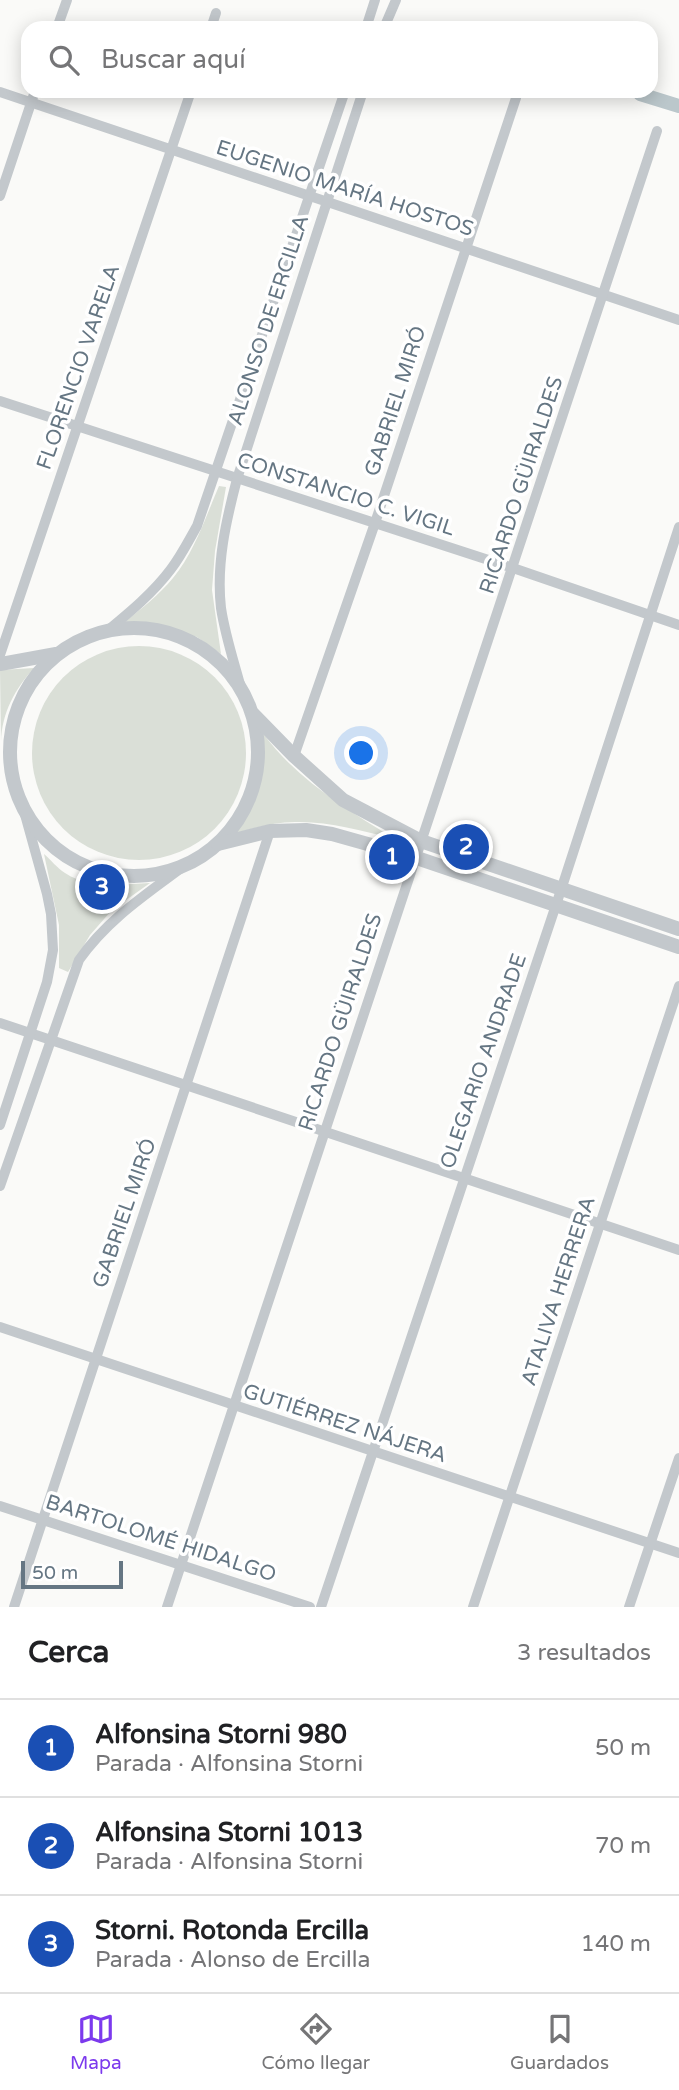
<!DOCTYPE html>
<html lang="es">
<head>
<meta charset="utf-8">
<style>
  :root { --surface:#fff; --page:#f6f6f6; --text:#202124; --muted:#757577; --line:#e0e0e0; --accent:#7c3aed }
  body { margin:0; font-family:"Varela Round",sans-serif; background:var(--page); color:var(--text) }
  .scale { position:absolute; left:21px; bottom:18px; width:102px; box-sizing:border-box; padding-left:7px; border:4px solid #657683; border-top:0; font-size:19px; line-height:24px; white-space:nowrap; color:#657683; -webkit-text-stroke:5px #fff; paint-order:stroke }
  .you { position:absolute; left:362px; top:754px; width:24px; height:24px; margin:-18px; border:5px solid #fff; border-radius:50%; background:#1a73e8; box-shadow:0 0 0 10px #1a73e833 }
  .badge { display:grid; place-items:center; width:46px; height:46px; border-radius:50%; background:var(--accent); color:#fff; font-size:23px; font-weight:700 }
  .pin { position:absolute; translate:-50% -50%; border:4px solid #fff; box-shadow:0 2px 7px #0006 }
  .list { margin:0; padding:0; list-style:none }
  h2 { display:flex; justify-content:space-between; align-items:center; height:91px; margin:0; padding:0 28px; font-size:30px }
  h2 small { font-size:23px; font-weight:400; color:var(--muted) }
  .list li { display:grid; grid-template-columns:46px 1fr auto; gap:21px; align-items:center; box-sizing:border-box; height:98px; padding:0 28px; border-top:2px solid var(--line) }
  .list b { display:block; font-size:26px; white-space:nowrap }
  .list p { margin:0; font-size:23px; white-space:nowrap; color:var(--muted) }
  .list em { font-size:23px; font-style:normal; color:var(--muted) }
  .icon { flex:none; width:38px; height:38px; fill:none; stroke:currentColor; stroke-width:2; stroke-linecap:round; stroke-linejoin:round }
  .map { position:relative; flex:none; width:679px; height:1607px; overflow:hidden }
  .search { position:absolute; background:var(--surface); box-shadow:0 4px 18px #0003; left:21px; right:21px; top:21px; height:77px; display:flex; align-items:center; gap:18px; box-sizing:border-box; padding:0 24px; border-radius:21px; color:var(--muted); font-size:26px }
  .sheet { height:385px; background:var(--surface) }
  nav { display:flex; justify-content:space-around; align-items:center; box-sizing:border-box; height:98px; border-top:2px solid var(--line); background:var(--surface); font-size:19px; color:var(--muted) }
  nav a { display:grid; justify-items:center; gap:4px }
  nav .on { color:var(--accent) }
  .map>svg:first-child { display:block }
  .green { fill:#dadfd7 }
  .lines { fill:none; stroke-linecap:round; stroke-linejoin:round }
  .canal { stroke:#bbc7cb; stroke-width:14 }
  .minor { stroke:#c3c8cc; stroke-width:10 }
  .tertiary { stroke:#c3c8cc; stroke-width:14 }
  .labels { text-anchor:middle; stroke-width:7; stroke-linejoin:round; paint-order:stroke }
  .street-label { font-size:21px; fill:#657683; stroke:#fff }
</style>
</head>
<body>
<div class="map">
<svg width="679" height="1607" viewBox="0 0 679 1607">
  <rect width="100%" height="100%" fill="#fafaf8"/>
  <g class="green">
    <path d="M219 486 226 487 215 551 212 590 221 654 197 637 162 626 125 622C142 608 159 595 173 578 194 553 206 516 219 486Z"/>
    <circle cx="139" cy="753" r="107"/>
    <path d="M34 668C15 689 2 712 1 742L0 670Z"/>
    <path d="M262 732C296 779 345 808 393 838 361 831 328 821 295 822 273 822 252 829 231 834 261 803 265 774 262 732Z"/>
    <path d="M44 854C51 860 57 868 65 873 89 889 122 884 150 883L112 910 90 935 68 972 59 968V925Z"/>
  </g>
  <g class="lines">
    <polyline class="canal" points="640,94 679,106"/>
    <g class="minor">
      <polyline points="57,28 67,0"/>
      <polyline points="211,28 216,13"/>
      <polyline points="366,28 375,0"/>
      <polyline points="384,28 396,0"/>
      <polyline points="0,92 679,320"/>
      <polyline points="0,196 35,91"/>
      <polyline points="0,401 513,568 679,625"/>
      <path d="M107 631C130 612 153 593 171 569 181 556 189 540 197 526L345 91"/>
      <polyline points="0,655 191,91"/>
      <path d="M241 688C234 662 225 635 221 608 216 564 226 521 237 479L363 91"/>
      <polyline points="294,756 375,523 516,98"/>
      <polyline points="0,1023 679,1250"/>
      <polyline points="0,1125 47,982 53,950 51,914 47,894 24,811"/>
      <path d="M0 1186 79 960C107 920 145 895 184 866"/>
      <polyline points="0,1327 679,1553"/>
      <polyline points="0,1506 310,1607"/>
      <polyline points="14,1607 270,831"/>
      <polyline points="167,1607 657,131"/>
      <polyline points="321,1607 561,890 679,527"/>
      <polyline points="473,1607 679,986"/>
      <polyline points="629,1607 679,1458"/>
    </g>
    <g class="tertiary">
      <circle cx="134" cy="752" r="124"/>
      <polyline points="0,664 56,654"/>
      <polyline points="253,714 294,756 343,800 421,841 679,929"/>
      <polyline points="218,844 270,831 306,830 332,834 414,857 679,947"/>
    </g>
  </g>
  <g class="labels">
    <g class="street-label">
      <text transform="translate(345 188) rotate(18)" y="7">EUGENIO MARÍA HOSTOS</text>
      <text transform="translate(268 320) rotate(-72)" y="7">ALONSO DE ERCILLA</text>
      <text transform="translate(78 367) rotate(-71)" y="7">FLORENCIO VARELA</text>
      <text transform="translate(395 401) rotate(-72)" y="7">GABRIEL MIRÓ</text>
      <text transform="translate(521 485) rotate(-72)" y="7">RICARDO GÜIRALDES</text>
      <text transform="translate(346 494) rotate(18)" y="7">CONSTANCIO C. VIGIL</text>
      <text transform="translate(340 1022) rotate(-72)" y="7">RICARDO GÜIRALDES</text>
      <text transform="translate(483 1061) rotate(-71)" y="7">OLEGARIO ANDRADE</text>
      <text transform="translate(124 1213) rotate(-71)" y="7">GABRIEL MIRÓ</text>
      <text transform="translate(558 1291) rotate(-72)" y="7">ATALIVA HERRERA</text>
      <text transform="translate(345 1423) rotate(18)" y="7">GUTIÉRREZ NÁJERA</text>
      <text transform="translate(161 1538) rotate(18)" y="7">BARTOLOMÉ HIDALGO</text>
    </g>
  </g>
</svg>
<div class="scale">50 m</div>
<div class="you"></div>
<div class="pin badge" style="left:392px;top:857px;background:#1a4fb4">1</div>
<div class="pin badge" style="left:466px;top:847px;background:#1a4fb4">2</div>
<div class="pin badge" style="left:102px;top:887px;background:#1a4fb4">3</div>
<div class="search"><svg class="icon" aria-label="search" viewBox="0 0 24 24"><circle cx="10" cy="10" r="6"/><path d="M15 15l6 6"/></svg>Buscar aquí</div>
</div>
<section class="sheet">
<h2>Cerca<small>3 resultados</small></h2>
<ul class="list">
<li><span class="badge" style="background:#1a4fb4">1</span><div><b>Alfonsina Storni 980</b><p>Parada · Alfonsina Storni</p></div><em>50 m</em></li>
<li><span class="badge" style="background:#1a4fb4">2</span><div><b>Alfonsina Storni 1013</b><p>Parada · Alfonsina Storni</p></div><em>70 m</em></li>
<li><span class="badge" style="background:#1a4fb4">3</span><div><b>Storni. Rotonda Ercilla</b><p>Parada · Alonso de Ercilla</p></div><em>140 m</em></li>
</ul>
</section>
<nav>
<a class="on"><svg class="icon" aria-label="map" viewBox="0 0 24 24"><path d="M3 6l6-2 6 2 6-2v14l-6 2-6-2-6 2zM9 4v14M15 6v14"/></svg>Mapa</a>
<a><svg class="icon" aria-label="directions" viewBox="0 0 24 24"><path d="M12 3l9 9-9 9-9-9zM9 14v-3h6M13 9l2 2-2 2"/></svg>Cómo llegar</a>
<a><svg class="icon" aria-label="saved" viewBox="0 0 24 24"><path d="M7 4h10v16l-5-4-5 4z"/></svg>Guardados</a>
</nav>
</body>
</html>
